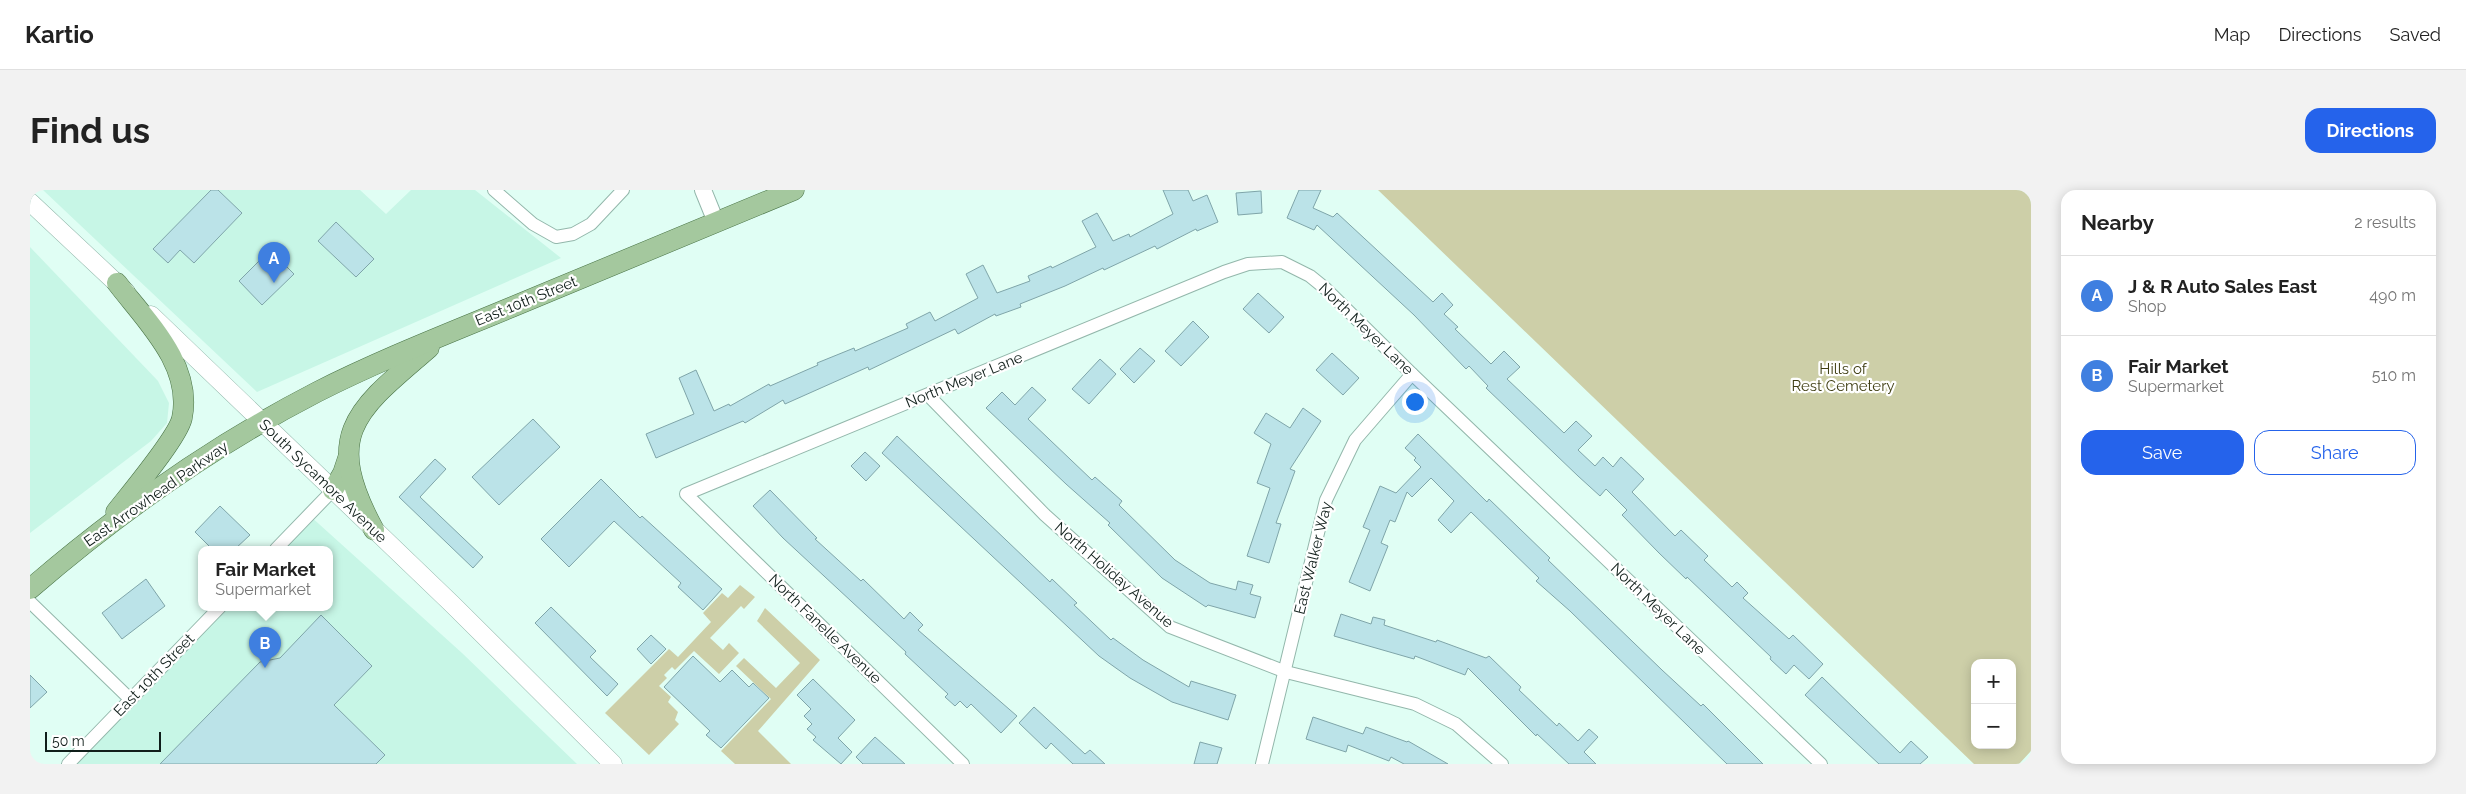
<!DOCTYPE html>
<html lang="en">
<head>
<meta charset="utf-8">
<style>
  :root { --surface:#fff; --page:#f2f2f2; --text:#222; --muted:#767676; --line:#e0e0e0; --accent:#2563eb }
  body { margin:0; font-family:Raleway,sans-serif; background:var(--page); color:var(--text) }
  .controls { position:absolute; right:15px; bottom:15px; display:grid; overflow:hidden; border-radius:10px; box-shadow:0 2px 12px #0003 }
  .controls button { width:45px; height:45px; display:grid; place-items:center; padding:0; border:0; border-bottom:1px solid var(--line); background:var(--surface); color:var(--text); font:25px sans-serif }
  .scale { position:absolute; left:15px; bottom:12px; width:116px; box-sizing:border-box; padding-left:5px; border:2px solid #101e1a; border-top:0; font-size:14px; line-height:18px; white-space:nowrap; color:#101e1a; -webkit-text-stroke:4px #fff; paint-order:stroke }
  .you { position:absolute; left:1384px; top:211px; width:18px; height:18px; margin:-12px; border:4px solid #fff; border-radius:50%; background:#1a73e8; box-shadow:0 0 0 8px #1a73e833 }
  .badge { display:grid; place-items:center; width:32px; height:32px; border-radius:50%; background:var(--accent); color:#fff; font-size:16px; font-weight:700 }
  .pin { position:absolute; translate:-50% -41px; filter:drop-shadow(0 1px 2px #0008) }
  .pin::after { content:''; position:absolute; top:26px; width:18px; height:15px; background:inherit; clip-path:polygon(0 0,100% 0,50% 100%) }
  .popup { position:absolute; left:168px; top:356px; width:135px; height:65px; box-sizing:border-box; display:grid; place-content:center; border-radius:10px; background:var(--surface); filter:drop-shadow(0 1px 4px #0005); font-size:16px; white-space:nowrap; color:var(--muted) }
  .popup b { font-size:19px; color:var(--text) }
  .popup::after { content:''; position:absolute; left:50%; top:100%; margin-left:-10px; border:10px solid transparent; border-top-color:var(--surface) }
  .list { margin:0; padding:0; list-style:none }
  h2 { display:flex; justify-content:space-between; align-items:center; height:65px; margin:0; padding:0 20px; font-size:21px }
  h2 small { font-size:16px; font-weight:400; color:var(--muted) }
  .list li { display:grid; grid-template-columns:32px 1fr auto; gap:15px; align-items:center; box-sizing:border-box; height:80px; padding:0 20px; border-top:1px solid var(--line) }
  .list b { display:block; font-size:19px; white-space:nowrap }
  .list p { margin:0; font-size:16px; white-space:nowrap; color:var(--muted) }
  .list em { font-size:16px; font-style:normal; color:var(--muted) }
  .actions { display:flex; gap:10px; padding:15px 20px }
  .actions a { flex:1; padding:11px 0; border:1px solid var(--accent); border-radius:15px; text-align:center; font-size:18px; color:var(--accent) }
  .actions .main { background:var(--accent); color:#fff }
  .map { position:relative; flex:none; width:2001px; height:574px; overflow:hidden; border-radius:15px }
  header { display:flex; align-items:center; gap:30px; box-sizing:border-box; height:70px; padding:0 25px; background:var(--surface); border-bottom:1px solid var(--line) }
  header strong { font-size:24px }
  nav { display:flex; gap:28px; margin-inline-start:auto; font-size:18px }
  .intro { display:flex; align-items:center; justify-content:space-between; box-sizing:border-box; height:120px; padding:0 30px }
  h1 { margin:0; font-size:35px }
  .button { padding:12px 22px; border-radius:15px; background:var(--accent); color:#fff; font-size:18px; font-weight:700 }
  main { display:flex; gap:30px; padding:0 30px }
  aside { flex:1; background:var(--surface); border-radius:15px; box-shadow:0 2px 12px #0003 }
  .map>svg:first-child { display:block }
  .built { fill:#c7f6e6 }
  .green { fill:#cdcfa8; fill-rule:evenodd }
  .building { fill:#bbe3e8; stroke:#7fa5a9 }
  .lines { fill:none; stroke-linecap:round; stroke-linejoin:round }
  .minor-casing { stroke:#93b7ab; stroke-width:14 }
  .tertiary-casing { stroke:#93b7ab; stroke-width:18 }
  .secondary-casing { stroke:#93b7ab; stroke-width:19 }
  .primary-casing { stroke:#497446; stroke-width:21 }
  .minor { stroke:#fff; stroke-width:12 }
  .tertiary { stroke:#fff; stroke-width:16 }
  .secondary { stroke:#fff; stroke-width:18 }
  .primary { stroke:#a4c89e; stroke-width:20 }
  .labels { text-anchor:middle; stroke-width:4.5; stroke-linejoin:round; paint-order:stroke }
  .street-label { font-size:15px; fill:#101e1a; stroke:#fff }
  .park-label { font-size:15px; fill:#403f14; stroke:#fff }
</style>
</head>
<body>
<header>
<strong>Kartio</strong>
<nav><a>Map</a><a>Directions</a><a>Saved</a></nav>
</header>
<div class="intro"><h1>Find us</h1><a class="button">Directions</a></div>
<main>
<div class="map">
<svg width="2001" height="574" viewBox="0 0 2001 574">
  <rect width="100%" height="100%" fill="#e0fef4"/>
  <g class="built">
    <polygon points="13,0 330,0 356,24 381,0 445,0 531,68 227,202"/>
    <polygon points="0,57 128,191 139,213 137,233 121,251 0,343"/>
    <polygon points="279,325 432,463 547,574 37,574 190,417 299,417 299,359 246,359"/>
  </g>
  <g class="green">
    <path d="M1348 0H2001V561L1989 574H1944ZM1945 473H1982V555H1945Z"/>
    <polygon points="710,395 725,407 714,419 711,416 680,448 693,460 699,453 709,463 689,484 664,461 645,480 642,477 634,485 637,488 629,496 641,507 638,512 648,522 645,530 649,534 619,565 575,523 639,459 648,467 681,432 673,423 692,403 698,408"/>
    <polygon points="735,418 790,470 728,541 761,574 705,574 691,561 741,509 706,476 714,468 746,498 770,473 727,431"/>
  </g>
  <g class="building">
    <polygon points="181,0 188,0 212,23 164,73 150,60 138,73 123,59"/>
    <polygon points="1133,0 1158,0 1163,11 1177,5 1188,32 1167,41 1166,39 1127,59 1125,56 1074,80 1073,78 1035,96 990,114 991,117 966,126 965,124 928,144 925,139 839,180 838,177 755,214 753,210 715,233 713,231 626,268 616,244 664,224 649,188 666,180 684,221 699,214 700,216 739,194 740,196 788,175 787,173 824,158 825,161 878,138 876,134 900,122 905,131 948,108 936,84 953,75 967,103 1000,91 998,86 1021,76 1022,78 1066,57 1052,31 1067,23 1083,51 1099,44 1100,47 1143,24"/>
    <polygon points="1269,0 1291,0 1283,18 1303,27 1307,23 1403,112 1412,103 1423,115 1414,124 1428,137 1425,139 1461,174 1474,161 1490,177 1477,189 1534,243 1546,231 1562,246 1548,260 1565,276 1573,267 1583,277 1591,267 1614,289 1602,302 1645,346 1651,340 1678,366 1674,370 1702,397 1707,392 1718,403 1713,408 1759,449 1763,445 1793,474 1779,489 1764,475 1756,484 1740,469 1741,467 1657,387 1656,389 1629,363 1592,325 1597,320 1576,299 1570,306 1548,286 1456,198 1458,196 1439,176 1436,179 1384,125 1287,35 1284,40 1257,28"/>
    <polygon points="1231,1 1232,23 1208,25 1206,3"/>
    <polygon points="306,32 344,69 326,87 288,51"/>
    <polygon points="240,60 264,84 232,115 209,91"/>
    <polygon points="1228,103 1254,127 1239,143 1213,119"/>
    <polygon points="1163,131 1179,147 1151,176 1135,161"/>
    <polygon points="1110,158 1125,171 1104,193 1090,179"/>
    <polygon points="1302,163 1329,188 1313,205 1286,180"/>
    <polygon points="1070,169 1086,184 1059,214 1042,199"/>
    <polygon points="1002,197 1016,210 998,229 1062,290 1065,287 1092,311 1089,315 1145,370 1180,393 1206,400 1208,391 1223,395 1220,404 1231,407 1225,428 1178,415 1176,417 1132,388 1078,335 1080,333 1036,294 956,218 972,202 985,215"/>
    <polygon points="1273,218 1291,231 1260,279 1265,281 1246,333 1251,334 1239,373 1217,366 1240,298 1227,293 1241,254 1224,243 1236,223 1260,238"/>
    <polygon points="503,229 530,257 469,315 442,287"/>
    <polygon points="1388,244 1457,312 1459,309 1520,368 1518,370 1632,480 1671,516 1673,514 1733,574 1697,574 1540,421 1506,391 1509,388 1441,322 1421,343 1408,330 1424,311 1401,288 1382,307 1377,302 1365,332 1360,330 1351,353 1358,356 1340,401 1319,392 1340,340 1333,337 1350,296 1366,303 1391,277 1384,270 1386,268 1375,258"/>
    <polygon points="867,246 1020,392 1022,389 1047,413 1044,415 1081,450 1083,448 1113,470 1159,497 1161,491 1206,505 1198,530 1142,512 1100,488 1069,466 852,263"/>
    <polygon points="835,262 850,276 836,291 821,276"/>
    <polygon points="405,269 416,279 390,307 453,367 443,378 369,307"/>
    <polygon points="571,289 610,328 612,326 692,399 673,420 648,397 651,393 584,331 539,377 511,349"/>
    <polygon points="740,300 787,348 785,349 831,391 833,389 874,429 880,422 893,435 888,440 987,526 971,543 941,514 937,518 930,511 925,516 915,507 918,504 875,464 876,462 753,348 723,316"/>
    <polygon points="190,316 220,345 205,359 182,359 165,342"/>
    <polygon points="116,389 135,416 92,449 72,423"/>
    <polygon points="521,417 566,461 560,467 588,494 577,506 505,433"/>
    <polygon points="1311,424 1341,434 1343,427 1355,430 1354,435 1406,452 1407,450 1456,468 1459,466 1491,497 1489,500 1527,536 1529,533 1548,551 1559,539 1568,547 1554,562 1566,574 1539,574 1507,544 1506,546 1438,478 1435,485 1385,466 1384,469 1304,446"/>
    <polygon points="291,425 342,476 304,515 355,565 346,574 130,574 230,472 250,468"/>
    <polygon points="621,445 636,459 621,474 607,459"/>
    <polygon points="663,466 690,492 702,480 719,497 723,493 739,508 691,558 676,545 680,541 634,497"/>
    <polygon points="0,485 17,502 0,518"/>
    <polygon points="1792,487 1870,563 1881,551 1898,567 1890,574 1849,574 1775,505"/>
    <polygon points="783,489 825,530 808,548 822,562 811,574 783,550 786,547 777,539 782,534 774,526 781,519 767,505"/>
    <polygon points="1004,517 1055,564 1060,560 1075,574 1043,574 1021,553 1016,559 989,533"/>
    <polygon points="1283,527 1333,544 1336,537 1377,552 1378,551 1418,574 1374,574 1361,567 1359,571 1318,555 1316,562 1276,549"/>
    <polygon points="845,547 875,574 833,574 826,567"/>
    <polygon points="1170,552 1192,558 1187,574 1164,574"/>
  </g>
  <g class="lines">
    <g class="minor-casing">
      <g id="minor">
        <polyline points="464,0 503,34 526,47 543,44 561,34 593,0"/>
        <polyline points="898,205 1015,325 1140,437 1256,482 1385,514 1426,534 1472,574"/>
        <polyline points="246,359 303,300"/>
        <polyline points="0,412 100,509"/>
        <polyline points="38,574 190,417"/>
        <polyline points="933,574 656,304 1194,82 1218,74 1252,72 1280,86 1296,99 1382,184 1791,574"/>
        <polyline points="1232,574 1296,310 1325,250 1382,184"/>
      </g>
    </g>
    <g class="tertiary-casing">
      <polyline id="tertiary" points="673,0 686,32"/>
    </g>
    <g class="secondary-casing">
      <g id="secondary">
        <polyline points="0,12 96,102"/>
        <polyline points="121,125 422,414 583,574"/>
      </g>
    </g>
    <g class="primary-casing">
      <g id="primary">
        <polyline points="303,300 313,283 318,268"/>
        <path d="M86 322C100 304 148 247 152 228 163 175 116 131 87 93"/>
        <path d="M344 340C292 244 325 221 399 158"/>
        <path d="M0 399C87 324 184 255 287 202 350 170 417 144 482 117 576 78 670 39 764 0"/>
      </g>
    </g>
    <use href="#minor" class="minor"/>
    <use href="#tertiary" class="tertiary"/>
    <use href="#secondary" class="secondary"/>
    <use href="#primary" class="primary"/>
  </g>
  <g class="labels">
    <g class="street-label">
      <text transform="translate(496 111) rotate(-22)" y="5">East 10th Street</text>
      <text transform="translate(1336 139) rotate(44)" y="5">North Meyer Lane</text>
      <text transform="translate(934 190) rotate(-22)" y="5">North Meyer Lane</text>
      <text transform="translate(293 291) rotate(44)" y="5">South Sycamore Avenue</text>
      <text transform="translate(126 304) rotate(-35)" y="5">East Arrowhead Parkway</text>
      <text transform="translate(1283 368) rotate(-76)" y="5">East Walker Way</text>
      <text transform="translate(1084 385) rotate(41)" y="5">North Holiday Avenue</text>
      <text transform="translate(1628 419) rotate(44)" y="5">North Meyer Lane</text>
      <text transform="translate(795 439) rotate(44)" y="5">North Fanelle Avenue</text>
      <text transform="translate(124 485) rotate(-46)" y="5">East 10th Street</text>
    </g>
    <g class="park-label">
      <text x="1813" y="184">Hills of<tspan x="1813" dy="17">Rest Cemetery</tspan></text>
    </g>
  </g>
</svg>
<div class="controls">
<button>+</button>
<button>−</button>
</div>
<div class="scale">50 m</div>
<div class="you"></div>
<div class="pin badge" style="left:244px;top:93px;background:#3f7fe0">A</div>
<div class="pin badge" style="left:235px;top:478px;background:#3f7fe0">B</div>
<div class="popup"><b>Fair Market</b>Supermarket</div>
</div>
<aside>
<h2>Nearby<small>2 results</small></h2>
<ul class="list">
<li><span class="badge" style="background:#3f7fe0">A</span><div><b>J &amp; R Auto Sales East</b><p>Shop</p></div><em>490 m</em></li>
<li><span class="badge" style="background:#3f7fe0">B</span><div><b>Fair Market</b><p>Supermarket</p></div><em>510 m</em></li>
</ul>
<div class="actions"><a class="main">Save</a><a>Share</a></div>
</aside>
</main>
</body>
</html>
